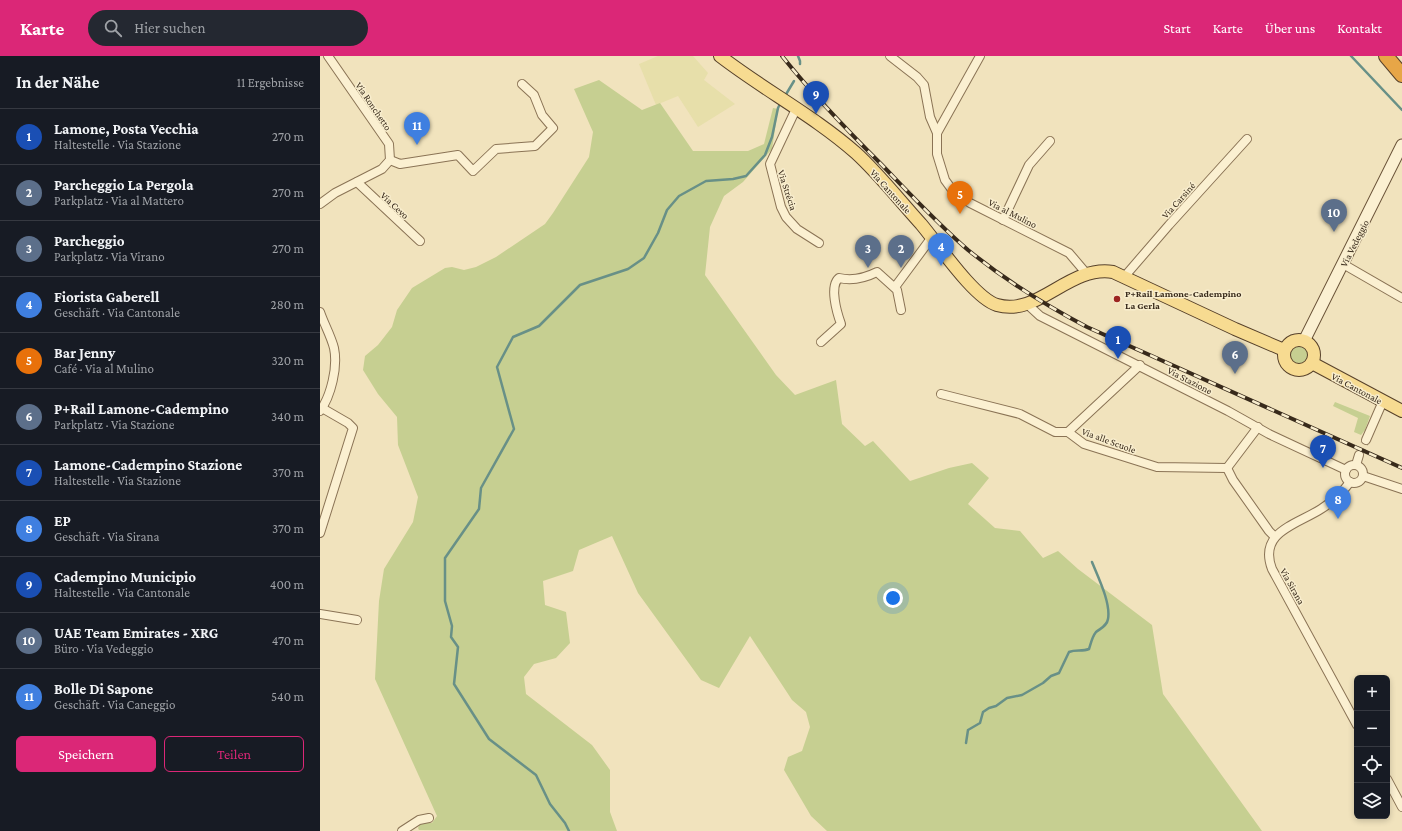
<!DOCTYPE html>
<html lang="de">
<head>
<meta charset="utf-8">
<style>
  :root { --surface:#171b24; --page:#242831; --text:#f1f3f6; --muted:#9ea1a6; --line:#363941; --accent:#db2777 }
  body { margin:0; font-family:"Crimson Pro",serif; background:var(--page); color:var(--text) }
  .controls { position:absolute; right:12px; bottom:12px; display:grid; overflow:hidden; border-radius:6px; box-shadow:0 2px 6px #0003 }
  .controls button { width:36px; height:36px; display:grid; place-items:center; padding:0; border:0; border-bottom:1px solid var(--line); background:var(--surface); color:var(--text); font:20px sans-serif }
  .you { position:absolute; left:573px; top:542px; width:14px; height:14px; margin:-10px; border:3px solid #fff; border-radius:50%; background:#1a73e8; box-shadow:0 0 0 6px #1a73e833 }
  .badge { display:grid; place-items:center; width:26px; height:26px; border-radius:50%; background:var(--accent); color:#fff; font-size:13px; font-weight:700 }
  .pin { position:absolute; translate:-50% -33px; filter:drop-shadow(0 1px 2px #0008) }
  .pin::after { content:''; position:absolute; top:21px; width:14px; height:12px; background:inherit; clip-path:polygon(0 0,100% 0,50% 100%) }
  .list { margin:0; padding:0; list-style:none }
  h2 { display:flex; justify-content:space-between; align-items:center; height:52px; margin:0; padding:0 16px; font-size:17px }
  h2 small { font-size:13px; font-weight:400; color:var(--muted) }
  .list li { display:grid; grid-template-columns:26px 1fr auto; gap:12px; align-items:center; box-sizing:border-box; height:56px; padding:0 16px; border-top:1px solid var(--line) }
  .list b { display:block; font-size:15px; white-space:nowrap }
  .list p { margin:0; font-size:13px; white-space:nowrap; color:var(--muted) }
  .list em { font-size:13px; font-style:normal; color:var(--muted) }
  .actions { display:flex; gap:8px; padding:12px 16px }
  .actions a { flex:1; padding:9px 0; border:1px solid var(--accent); border-radius:6px; text-align:center; font-size:14px; color:var(--accent) }
  .actions .main { background:var(--accent); color:#fff }
  .icon { flex:none; width:22px; height:22px; fill:none; stroke:currentColor; stroke-width:2; stroke-linecap:round; stroke-linejoin:round }
  .map { position:relative; flex:none; width:1082px; height:775px; overflow:hidden }
  header { display:flex; align-items:center; gap:24px; box-sizing:border-box; height:56px; padding:0 20px; background:var(--accent); color:#fff }
  header strong { font-size:19px }
  nav { display:flex; gap:22px; margin-inline-start:auto; font-size:14px }
  .search { width:280px; height:36px; background:var(--page); display:flex; align-items:center; gap:10px; box-sizing:border-box; padding:0 14px; border-radius:22px; color:var(--muted); font-size:15px }
  main { display:flex }
  aside { flex:1; background:var(--surface) }
  .map>svg:first-child { display:block }
  .farmland { fill:#e7dfaa }
  .green { fill:#c6cf91 }
  .lines { fill:none; stroke-linecap:round; stroke-linejoin:round }
  .stream { stroke:#689087; stroke-width:2.5 }
  .minor-tunnel { stroke:#ccbe9d; stroke-width:8; stroke-dasharray:8 4; stroke-linecap:butt }
  .minor-casing { stroke:#8a7355; stroke-width:10 }
  .secondary-casing { stroke:#6b5439; stroke-width:13 }
  .primary-casing { stroke:#57412a; stroke-width:14 }
  .motorway-casing { stroke:#57412a; stroke-width:16 }
  .minor { stroke:#fbf0d1; stroke-width:8 }
  .secondary { stroke:#fbf0d1; stroke-width:11 }
  .primary { stroke:#f7db91; stroke-width:12 }
  .motorway { stroke:#e7a647; stroke-width:14 }
  .rail-casing { stroke:#382a1b; stroke-width:4 }
  .rail { stroke:#f8edcd; stroke-width:2.5; stroke-dasharray:8; stroke-linecap:butt }
  .poi-dot { fill:#9d2521; stroke:#f8edcd; stroke-width:1.5 }
  .labels { text-anchor:middle; stroke-width:3; stroke-linejoin:round; paint-order:stroke }
  .street-label { font-size:10px; fill:#382a1b; stroke:#f8edcd }
  .poi-label { font-size:10px; font-weight:bold; fill:#382a1b; stroke:#f8edcd; text-anchor:start }
</style>
</head>
<body>
<header>
<strong>Karte</strong>
<div class="search"><svg class="icon" aria-label="search" viewBox="0 0 24 24"><circle cx="10" cy="10" r="6"/><path d="M15 15l6 6"/></svg>Hier suchen</div>
<nav><a>Start</a><a>Karte</a><a>Über uns</a><a>Kontakt</a></nav>
</header>
<main>
<aside>
<h2>In der Nähe<small>11 Ergebnisse</small></h2>
<ul class="list">
<li><span class="badge" style="background:#1a4fb4">1</span><div><b>Lamone, Posta Vecchia</b><p>Haltestelle · Via Stazione</p></div><em>270 m</em></li>
<li><span class="badge" style="background:#5c6f8a">2</span><div><b>Parcheggio La Pergola</b><p>Parkplatz · Via al Mattero</p></div><em>270 m</em></li>
<li><span class="badge" style="background:#5c6f8a">3</span><div><b>Parcheggio</b><p>Parkplatz · Via Virano</p></div><em>270 m</em></li>
<li><span class="badge" style="background:#3f7fe0">4</span><div><b>Fiorista Gaberell</b><p>Geschäft · Via Cantonale</p></div><em>280 m</em></li>
<li><span class="badge" style="background:#e8710a">5</span><div><b>Bar Jenny</b><p>Café · Via al Mulino</p></div><em>320 m</em></li>
<li><span class="badge" style="background:#5c6f8a">6</span><div><b>P+Rail Lamone-Cadempino</b><p>Parkplatz · Via Stazione</p></div><em>340 m</em></li>
<li><span class="badge" style="background:#1a4fb4">7</span><div><b>Lamone-Cadempino Stazione</b><p>Haltestelle · Via Stazione</p></div><em>370 m</em></li>
<li><span class="badge" style="background:#3f7fe0">8</span><div><b>EP</b><p>Geschäft · Via Sirana</p></div><em>370 m</em></li>
<li><span class="badge" style="background:#1a4fb4">9</span><div><b>Cadempino Municipio</b><p>Haltestelle · Via Cantonale</p></div><em>400 m</em></li>
<li><span class="badge" style="background:#5c6f8a">10</span><div><b>UAE Team Emirates - XRG</b><p>Büro · Via Vedeggio</p></div><em>470 m</em></li>
<li><span class="badge" style="background:#3f7fe0">11</span><div><b>Bolle Di Sapone</b><p>Geschäft · Via Caneggio</p></div><em>540 m</em></li>
</ul>
<div class="actions"><a class="main">Speichern</a><a>Teilen</a></div>
</aside>
<div class="map">
<svg width="1082" height="775" viewBox="0 0 1082 775">
  <rect width="100%" height="100%" fill="#f1e3bd"/>
  <polygon class="farmland" points="338,0 373,0 388,17 384,24 415,48 378,71 358,40 336,49 319,8"/>
  <g class="green">
    <polygon points="279,24 322,54 340,47 373,95 428,95 444,88 453,52 458,53 452,93 423,126 404,140 390,171 385,219 456,319 475,339 516,324 522,368 545,390 553,385 590,425 629,412 652,407 669,422 648,448 675,472 700,475 723,502 738,495 758,513 832,569 843,638 942,775 507,775 491,760 464,714 468,701 482,695 490,671 486,656 472,644 430,580 399,632 381,624 318,537 292,480 259,494 253,515 223,525 225,549 246,556 250,587 236,602 214,608 204,621 206,638 272,689 290,714 290,756 297,775 99,774 98,772 101,766 112,767 117,760 55,623 59,545 64,513 93,466 98,441 78,389 77,361 58,338 43,314 45,300 58,289 72,271 77,254 92,232 125,212 132,211 144,214 156,211 176,201 225,168 233,157 269,101 273,76 254,33"/>
    <circle cx="979" cy="299" r="9"/>
    <polygon points="1015,346 1050,360 1045,374 1041,379 1034,376 1038,362 1013,350"/>
  </g>
  <g class="lines">
    <g class="stream">
      <polyline points="478,0 480,5 480,8"/>
      <polyline points="1031,0 1082,54"/>
      <polyline points="465,40 474,25"/>
      <path d="M646 687 648 674 660 667 663 656 669 652 676 650 687 642 702 639 723 627 731 620 739 617 749 596C756 593 762 596 769 593 771 587 772 581 776 576 781 572 787 570 788 563 791 547 778 521 772 506"/>
      <polyline points="249,775 245,767 230,748 216,719 169,683 134,628 138,591 131,581 132,570 125,545 125,502 159,453 161,432 194,373 177,311 193,281 219,270 260,229 308,213 324,202 338,177 347,154 359,140 386,125 413,123 426,120 445,99 452,81 458,52 461,46"/>
    </g>
    <polyline class="minor-tunnel" points="1039,399 1046,384"/>
    <g class="minor-casing">
      <g id="minor">
        <polyline points="570,0 597,21 604,29 610,61 617,77"/>
        <polyline points="660,0 617,77 617,98 625,124 633,135 650,147 749,197 766,217"/>
        <polyline points="476,53 450,108 461,151 466,161 477,173 499,187"/>
        <polyline points="70,104 80,108 138,99 153,115 176,93 215,90 233,72 222,59 214,39 202,28"/>
        <polyline points="37,126 100,185"/>
        <polyline points="0,148 15,137 62,113 70,104 69,88 8,0"/>
        <polyline points="683,164 709,109 730,85"/>
        <polyline points="1023,208 1082,242"/>
        <polyline points="805,220 849,169 927,83"/>
        <polyline points="575,231 612,181"/>
        <polyline points="707,248 720,260 908,355 949,378 1026,414"/>
        <path d="M0 256C4 268 11 280 14 292 18 311 11 340 0 355"/>
        <path d="M501 286 521 268C517 257 509 230 519 222 532 225 545 222 557 216L577 234 581 254"/>
        <polyline points="621,338 700,358 735,376 748,376 764,388 837,411 907,412 938,371"/>
        <polyline points="748,376 820,309"/>
        <polyline points="1046,384 1063,345"/>
        <polyline points="1036,409 1039,399"/>
        <circle cx="1034" cy="418" r="9"/>
        <polyline points="907,412 913,424 949,475 955,481"/>
        <polyline points="1043,420 1082,433"/>
        <path d="M1030 426C1022 437 1012 446 1001 453 976 469 938 476 952 513L1037 669"/>
        <polyline points="0,477 33,372 28,367 2,352"/>
        <polyline points="0,558 37,564"/>
        <polyline points="1067,723 1082,751"/>
        <polyline points="82,775 99,764 109,762"/>
      </g>
    </g>
    <g class="secondary-casing">
      <polyline id="secondary" points="984,285 1082,89"/>
    </g>
    <g class="primary-casing">
      <g id="primary">
        <path d="M400 0C444 34 494 60 536 97 559 118 580 145 601 168 618 188 654 242 677 249 719 261 748 209 793 216L915 273 964 294"/>
        <circle cx="979" cy="299" r="15"/>
        <polyline points="992,307 1082,355"/>
      </g>
    </g>
    <g class="motorway-casing">
      <polyline id="motorway" points="1066,0 1082,19"/>
    </g>
    <use href="#minor" class="minor"/>
    <use href="#secondary" class="secondary"/>
    <use href="#primary" class="primary"/>
    <use href="#motorway" class="motorway"/>
    <g class="rail-casing">
      <path id="rail" d="M462 0C493 39 527 74 562 109 590 138 618 168 648 194 685 224 725 249 767 271L1082 412"/>
    </g>
    <use href="#rail" class="rail"/>
  </g>
  <circle class="poi-dot" cx="797" cy="243" r="4"/>
  <g class="labels">
    <g class="street-label">
      <text transform="translate(54 50) rotate(56)" y="4">Via Ronchetto</text>
      <text transform="translate(468 134) rotate(72)" y="4">Via Strécia</text>
      <text transform="translate(571 135) rotate(48)" y="4">Via Cantonale</text>
      <text transform="translate(858 144) rotate(-48)" y="4">Via Carsiné</text>
      <text transform="translate(75 149) rotate(43)" y="4">Via Cevo</text>
      <text transform="translate(693 157) rotate(27)" y="4">Via al Mulino</text>
      <text transform="translate(1034 187) rotate(-63)" y="4">Via Vedeggio</text>
      <text transform="translate(870 324) rotate(27)" y="4">Via Stazione</text>
      <text transform="translate(1037 332) rotate(28)" y="4">Via Cantonale</text>
      <text transform="translate(789 384) rotate(20)" y="4">Via alle Scuole</text>
      <text transform="translate(973 530) rotate(61)" y="4">Via Sirana</text>
    </g>
    <g class="poi-label">
      <text x="805" y="241">P+Rail Lamone-Cadempino<tspan x="805" dy="12">La Gerla</tspan></text>
    </g>
  </g>
</svg>
<div class="controls">
<button>+</button>
<button>−</button>
<button><svg class="icon" aria-label="locate" viewBox="0 0 24 24"><circle cx="12" cy="12" r="6"/><path d="M12 2v4M12 18v4M2 12h4M18 12h4"/></svg></button>
<button><svg class="icon" aria-label="layers" viewBox="0 0 24 24"><path d="M12 4l9 5-9 5-9-5zM3 14l9 5 9-5"/></svg></button>
</div>
<div class="you"></div>
<div class="pin badge" style="left:798px;top:303px;background:#1a4fb4">1</div>
<div class="pin badge" style="left:581px;top:212px;background:#5c6f8a">2</div>
<div class="pin badge" style="left:548px;top:212px;background:#5c6f8a">3</div>
<div class="pin badge" style="left:621px;top:210px;background:#3f7fe0">4</div>
<div class="pin badge" style="left:640px;top:158px;background:#e8710a">5</div>
<div class="pin badge" style="left:915px;top:318px;background:#5c6f8a">6</div>
<div class="pin badge" style="left:1003px;top:412px;background:#1a4fb4">7</div>
<div class="pin badge" style="left:1018px;top:463px;background:#3f7fe0">8</div>
<div class="pin badge" style="left:496px;top:58px;background:#1a4fb4">9</div>
<div class="pin badge" style="left:1014px;top:176px;background:#5c6f8a">10</div>
<div class="pin badge" style="left:97px;top:89px;background:#3f7fe0">11</div>
</div>
</main>
</body>
</html>
